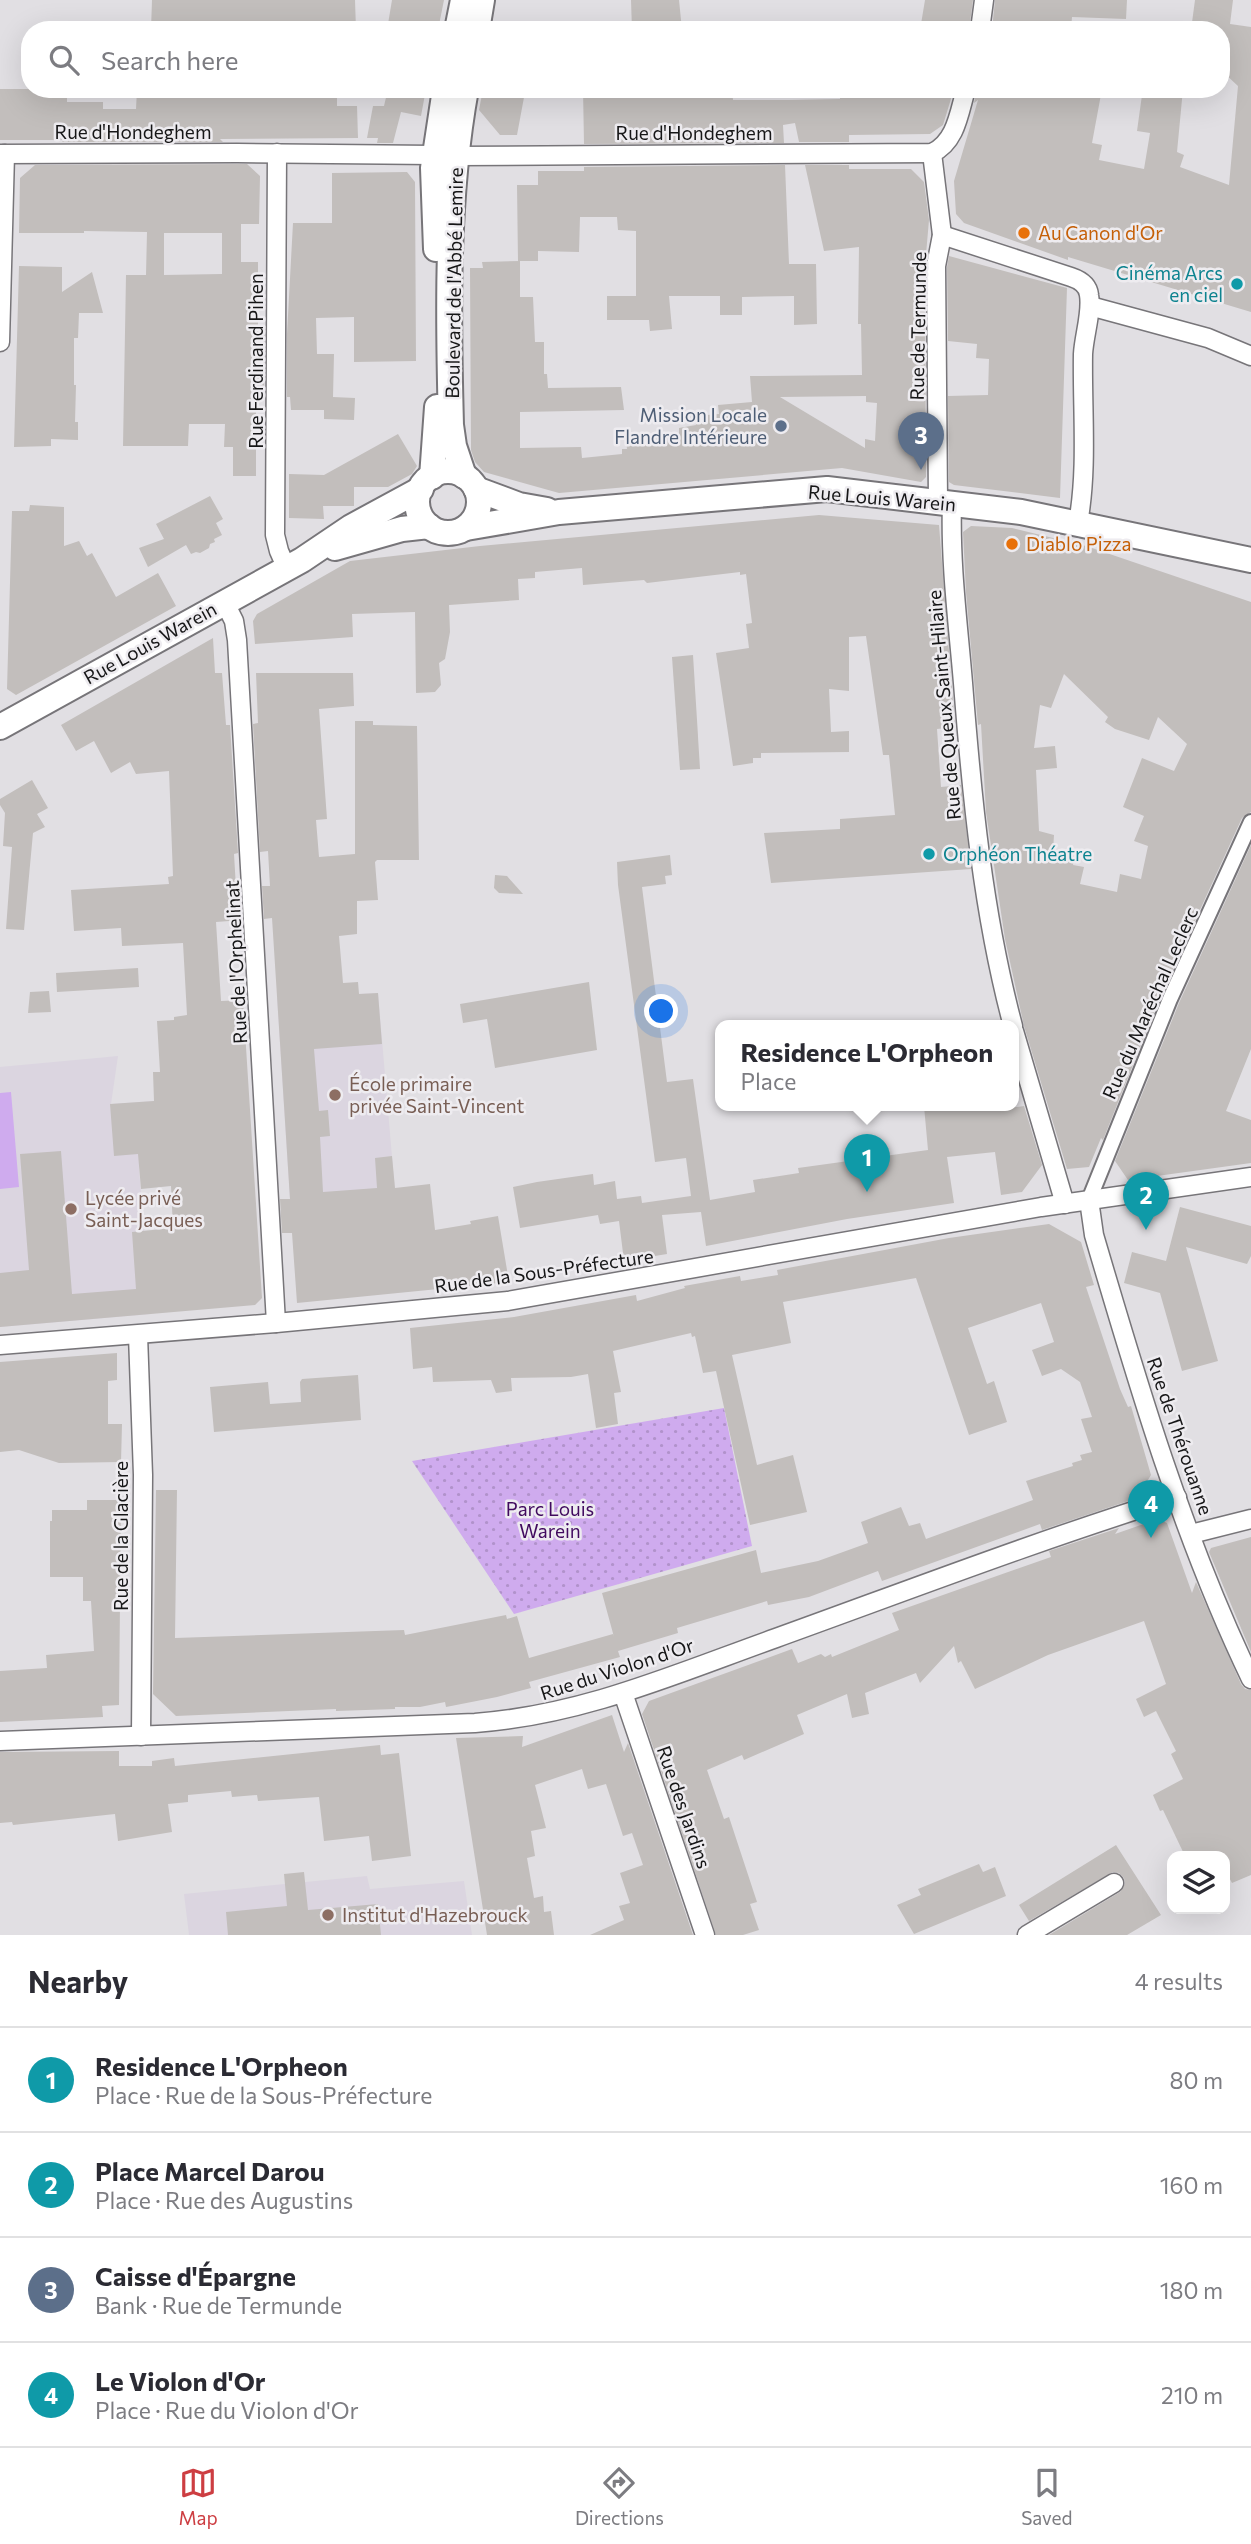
<!DOCTYPE html>
<html lang="en">
<head>
<meta charset="utf-8">
<style>
  :root { --surface:#fff; --page:#f2f2f3; --text:#2b2b33; --muted:#7c7c81; --line:#e1e1e2; --accent:#cd3e42 }
  body { margin:0; font-family:Commissioner,sans-serif; background:var(--page); color:var(--text) }
  .controls { position:absolute; right:21px; bottom:21px; display:grid; overflow:hidden; border-radius:14px; box-shadow:0 7px 28px #0002 }
  .controls button { width:63px; height:63px; display:grid; place-items:center; padding:0; border:0; border-bottom:2px solid var(--line); background:var(--surface); color:var(--text); font:35px sans-serif }
  .you { position:absolute; left:662px; top:1012px; width:24px; height:24px; margin:-18px; border:5px solid #fff; border-radius:50%; background:#1a73e8; box-shadow:0 0 0 10px #1a73e833 }
  .badge { display:grid; place-items:center; width:46px; height:46px; border-radius:50%; background:var(--accent); color:#fff; font-size:23px; font-weight:700 }
  .pin { position:absolute; translate:-50% -58px; filter:drop-shadow(0 2px 4px #0008) }
  .pin::after { content:''; position:absolute; top:37px; width:24px; height:21px; background:inherit; clip-path:polygon(0 0,100% 0,50% 100%) }
  .popup { position:absolute; left:715px; top:1020px; width:304px; height:91px; box-sizing:border-box; display:grid; place-content:center; border-radius:14px; background:var(--surface); filter:drop-shadow(0 2px 5px #0005); font-size:23px; white-space:nowrap; color:var(--muted) }
  .popup b { font-size:26px; color:var(--text) }
  .popup::after { content:''; position:absolute; left:50%; top:100%; margin-left:-14px; border:14px solid transparent; border-top-color:var(--surface) }
  .list { margin:0; padding:0; list-style:none }
  h2 { display:flex; justify-content:space-between; align-items:center; height:91px; margin:0; padding:0 28px; font-size:30px }
  h2 small { font-size:23px; font-weight:400; color:var(--muted) }
  .list li { display:grid; grid-template-columns:46px 1fr auto; gap:21px; align-items:center; box-sizing:border-box; height:105px; padding:0 28px; border-top:2px solid var(--line) }
  .list b { display:block; font-size:26px; white-space:nowrap }
  .list p { margin:0; font-size:23px; white-space:nowrap; color:var(--muted) }
  .list em { font-size:23px; font-style:normal; color:var(--muted) }
  .icon { flex:none; width:38px; height:38px; fill:none; stroke:currentColor; stroke-width:2; stroke-linecap:round; stroke-linejoin:round }
  .map { position:relative; flex:none; width:1251px; height:1935px; overflow:hidden }
  .search { position:absolute; background:var(--surface); box-shadow:0 7px 28px #0002; left:21px; right:21px; top:21px; height:77px; display:flex; align-items:center; gap:18px; box-sizing:border-box; padding:0 24px; border-radius:28px; color:var(--muted); font-size:26px }
  .sheet { height:511px; background:var(--surface) }
  nav { display:flex; justify-content:space-around; align-items:center; box-sizing:border-box; height:98px; border-top:2px solid var(--line); background:var(--surface); font-size:19px; color:var(--muted) }
  nav a { display:grid; justify-items:center; gap:4px }
  nav .on { color:var(--accent) }
  .map>svg:first-child { display:block }
  .built { fill:#dbd5e0 }
  .park { fill:url(#park-dots) }
  .garden { fill:#cfabee }
  .building { fill:#c2bebc; fill-rule:evenodd }
  .lines { fill:none; stroke-linecap:round; stroke-linejoin:round }
  .pedestrian-casing { stroke:#777579; stroke-width:18 }
  .minor-casing { stroke:#777579; stroke-width:21 }
  .secondary-casing { stroke:#777579; stroke-width:28 }
  .pedestrian { stroke:#fff; stroke-width:14 }
  .minor { stroke:#fff; stroke-width:18 }
  .secondary { stroke:#fff; stroke-width:24 }
  .food-dot { fill:#e8710a; stroke:#eeecf0; stroke-width:2.5 }
  .culture-dot { fill:#0f9aa8; stroke:#eeecf0; stroke-width:2.5 }
  .service-dot { fill:#5c6f8a; stroke:#eeecf0; stroke-width:2.5 }
  .education-dot { fill:#8d6e63; stroke:#eeecf0; stroke-width:2.5 }
  .labels { text-anchor:middle; stroke-width:5; stroke-linejoin:round; paint-order:stroke }
  .street-label { font-size:19px; fill:#161617; stroke:#eeecf0 }
  .food-label { font-size:19px; fill:#c56008; stroke:#eeecf0; text-anchor:start }
  .culture-label { font-size:19px; fill:#0d838f; stroke:#eeecf0; text-anchor:end }
  .service-label { font-size:19px; fill:#4e5e75; stroke:#eeecf0; text-anchor:end }
  .education-label { font-size:19px; fill:#785e54; stroke:#eeecf0; text-anchor:start }
  .park-label { font-size:19px; fill:#410a5f; stroke:#eeecf0 }
</style>
</head>
<body>
<div class="map">
<svg width="1251" height="1935" viewBox="0 0 1251 1935">
  <defs>
    <pattern id="park-dots" width="8" height="8" patternUnits="userSpaceOnUse" patternTransform="scale(1.75)"><rect width="8" height="8" fill="#cfabee"/><path d="M2 2h.1M6 6h.1" fill="none" stroke="#b192cb" stroke-width="1.8" stroke-linecap="round"/></pattern>
  </defs>
  <rect width="100%" height="100%" fill="#e1dfe3"/>
  <g class="built">
    <polygon points="378,993 395,1192 291,1215 277,998"/>
    <polygon points="118,1056 111,1104 154,1101 165,1072 139,1169 151,1314 0,1327 0,1067"/>
    <polygon points="367,1876 370,1889 464,1881 472,1935 189,1935 184,1894"/>
  </g>
  <polygon class="park" points="724,1408 752,1546 514,1614 412,1461"/>
  <polygon class="garden" points="11,1092 19,1187 0,1189 0,1093"/>
  <g class="building">
    <polygon points="152,0 355,0 356,30 151,30"/>
    <polygon points="392,0 444,0 438,30 387,30"/>
    <polygon points="631,0 679,0 682,30 632,30"/>
    <polygon points="925,0 973,0 969,30 935,30 936,26 921,24"/>
    <polygon points="995,0 1127,0 1126,19 1072,17 1071,30 992,30"/>
    <polygon points="1195,0 1233,0 1230,24 1251,27 1251,312 1068,257 1068,260 964,223 956,214 954,181 978,100 974,103 977,89 1102,89 1092,143 1102,145 1099,160 1144,169 1150,133 1137,131 1142,95 1154,96 1155,89 1183,89 1177,152 1184,155 1180,167 1229,185 1238,86 1223,72 1226,52 1221,51 1221,30 1191,30"/>
    <polygon points="0,89 67,89 67,102 103,102 103,109 136,109 137,89 337,90 337,106 357,106 358,138 220,139 223,142 62,142 64,140 0,140"/>
    <polygon points="388,89 426,89 421,116 401,112 393,143 377,143 378,138 367,138 373,106 384,106"/>
    <polygon points="483,89 520,89 519,92 525,92 517,135 500,135 479,110"/>
    <polygon points="583,89 732,89 733,100 789,100 840,99 840,89 954,89 943,125 930,134 849,135 849,142 799,142 795,123 783,125 784,143 584,144"/>
    <path d="M247 164 260 176 259 224H241V262H258V333H265L264 397H256V476H233V447H224L225 424H189L188 446H123L126 275H146L147 232 84 231V233H19L20 178 35 165ZM164 233H222V274L164 275Z"/>
    <polygon points="785,165 789,264 816,264 817,324 794,325 794,296 742,297 742,315 720,315 720,296 669,296 672,329 650,331 649,320 607,320 607,296 636,296 636,231 618,230 617,217 580,217 579,252 538,251 538,261 518,261 517,185 538,185 538,171 584,171 584,167"/>
    <path d="M805 165H849V169H911L924 182 929 220 925 266 926 477 921 482 842 468 559 493 484 472 475 462 471 450 470 268H483L482 262 520 261V297H533L535 342H544V374H547L548 388 621 387 624 410 520 412V448L581 447 582 458 622 454V449H627L626 439 679 433V428L696 425 695 416 719 414 718 405 752 402 750 376 862 375 861 324H858L859 247 824 251ZM866 396V402L877 403 875 441 865 439V448L780 397Z"/>
    <polygon points="407,172 415,182 416,361 354,362 354,317 316,318 317,354 334,354 333,397 355,398 354,420 324,419 324,410 291,410 290,397 287,397 287,334 293,223 332,223 332,173"/>
    <polygon points="949,256 1067,288 1060,498 954,485 949,482 948,396 988,395 989,359 976,358 977,344 948,341 947,267"/>
    <polygon points="19,266 62,267 62,292 92,272 103,313 79,313 78,338 74,338 74,385 76,385 75,422 78,422 78,440 51,439 51,446 14,447"/>
    <polygon points="398,434 417,466 412,474 388,487 354,487 354,506 323,506 324,519 289,518 289,474 324,475"/>
    <polygon points="210,496 223,519 216,523 222,535 214,539 215,542 210,544 209,548 200,553 196,552 191,554 186,545 148,567 139,548 164,539 156,524"/>
    <polygon points="30,505 64,507 64,546 79,541 87,556 92,553 116,597 158,573 176,606 16,695 7,689 12,511 29,511"/>
    <polygon points="819,515 939,525 955,727 937,729 941,787 961,785 971,869 771,883 764,833 840,829 840,819 895,815 889,755 883,755 866,636 849,637 849,691 829,689 831,732 849,731 849,752 761,753 761,758 753,758 753,763 733,766 716,653 749,648 746,624 752,623 746,574 740,575 740,572 647,583 644,580 583,585 582,568 535,572 535,578 518,579 519,600 449,605 450,632 445,659 439,663 441,685 435,692 416,693 415,612 352,614 353,637 255,644 253,621 257,614 350,561 480,546"/>
    <path d="M971 526 1012 528 1086 546 1251 602V812L1242 818 1161 995 1103 1140 1101 1138 1089 1167 1067 1169 1024 1026 1005 939 986 812 981 724 978 725 966 592 963 532ZM1064 674 1108 717 1105 722 1115 729 1149 740 1158 717 1187 744 1174 771 1142 758 1123 807 1144 816 1134 841 1148 846 1141 879 1120 874 1117 892 1080 884 1084 867 1073 865 1075 856 1053 851 1054 835 1039 831 1036 770 1057 768 1055 746 1034 748 1040 705 1051 708Z"/>
    <polygon points="213,638 215,673 222,673 226,725 230,725 238,853 234,854 236,888 240,888 242,920 216,922 221,1001 243,1000 262,1298 255,1305 0,1327 0,1273 29,1270 20,1154 61,1151 72,1294 136,1289 132,1232 173,1228 171,1186 141,1189 138,1154 114,1156 110,1104 154,1101 153,1072 160,1072 157,1021 174,1020 174,1017 187,1015 183,943 122,946 121,928 74,931 71,890 169,884 168,877 173,876 169,771 136,774 130,762 111,773 94,741 76,751 61,725"/>
    <polygon points="693,655 700,769 680,770 672,657"/>
    <polygon points="256,673 353,673 354,706 319,709 327,819 316,820 319,857 355,854 355,721 373,721 373,725 417,726 419,860 377,860 375,862 378,900 357,901 357,934 339,936 343,983 358,982 359,994 378,993 382,1044 314,1049 319,1111 328,1110 330,1136 320,1137 323,1192 377,1188 375,1158 392,1156 395,1188 430,1184 435,1230 471,1224 470,1221 498,1216 509,1282 297,1303 292,1233 282,1233 280,1199 290,1199 272,918 264,919 262,886 270,886 268,851 260,852 253,724 258,723"/>
    <polygon points="32,780 48,808 37,814 45,827 33,833 24,930 6,929 12,847 3,846 5,813 0,805 0,799"/>
    <polygon points="1251,845 1251,1049 1226,1111 1251,1120 1251,1163 1128,1180 1115,1161 1179,1003"/>
    <polygon points="670,855 672,875 665,876 666,884 642,887 667,1082 693,1079 710,1200 755,1192 753,1180 799,1173 798,1168 928,1150 924,1106 1002,1106 1003,1109 1024,1106 1042,1165 1022,1192 1001,1195 995,1152 947,1157 954,1203 847,1219 706,1246 701,1212 662,1215 667,1254 624,1261 619,1221 600,1224 598,1215 520,1228 513,1187 537,1182 593,1174 594,1185 615,1181 617,1199 641,1196 642,1203 691,1196 686,1158 655,1162 618,885 617,862"/>
    <polygon points="495,875 507,876 523,894 499,893 494,888"/>
    <polygon points="138,968 139,987 57,992 56,973"/>
    <polygon points="589,982 597,1050 495,1068 487,1019 463,1023 460,1004"/>
    <polygon points="49,991 51,1012 28,1013 30,992"/>
    <polygon points="1180,1207 1251,1226 1251,1256 1247,1264 1186,1247 1218,1361 1182,1371 1160,1293 1124,1283 1132,1252 1166,1261"/>
    <polygon points="1049,1224 1081,1242 1094,1285 1086,1287 1120,1389 1128,1407 1131,1406 1151,1475 1137,1498 1042,1530 1040,1524 882,1581 878,1571 809,1597 768,1605 767,1601 677,1628 678,1633 618,1651 620,1657 529,1682 531,1688 497,1697 446,1707 445,1702 420,1707 395,1707 395,1709 336,1711 336,1709 176,1716 153,1694 156,1490 177,1490 175,1638 404,1630 405,1635 506,1615 507,1619 517,1616 529,1658 613,1634 614,1637 602,1593 756,1550 761,1573 818,1561 868,1543 861,1522 901,1507 909,1526 920,1523 926,1539 1033,1500 1026,1481 1073,1466 1072,1463 1082,1460 1080,1455 1092,1452 1081,1419 1092,1417 1080,1382 1061,1369 1042,1376 1032,1350 1054,1342 1041,1303 968,1328 987,1384 994,1381 1007,1422 969,1435 916,1278 783,1302 791,1343 732,1355 757,1465 793,1455 807,1512 750,1525 716,1371 703,1373 695,1336 692,1337 691,1333 613,1351 621,1392 614,1393 618,1424 596,1428 588,1374 571,1377 511,1378 512,1391 496,1393 491,1380 433,1382 432,1367 413,1369 410,1328 514,1317 636,1295 637,1301 685,1288 684,1286 740,1276 741,1281 778,1275 777,1270 949,1238"/>
    <polygon points="117,1353 117,1380 108,1381 108,1424 122,1424 121,1462 59,1463 19,1450 0,1452 0,1362"/>
    <polygon points="358,1375 361,1420 214,1432 210,1387 268,1382 270,1404 301,1402 300,1382 302,1379"/>
    <polygon points="87,1500 121,1500 119,1705 102,1706 103,1717 0,1722 0,1671 47,1668 46,1655 94,1651 91,1601 83,1601 83,1577 50,1577 50,1521 52,1521 52,1510 87,1510"/>
    <polygon points="1158,1519 1167,1523 1192,1593 1196,1582 1241,1684 1245,1689 1251,1690 1251,1875 1232,1883 1225,1870 1225,1856 1185,1856 1163,1810 1160,1811 1153,1795 1183,1779 1171,1754 1176,1751 1156,1711 1144,1717 1136,1699 1166,1684 1144,1621 1048,1655 975,1689 961,1661 958,1663 954,1646 920,1683 916,1673 865,1693 869,1714 852,1718 847,1694 797,1715 804,1734 744,1760 742,1755 707,1770 724,1819 729,1817 757,1902 750,1904 759,1930 743,1935 716,1935 642,1714 649,1701 792,1649 798,1663 821,1654 825,1657 831,1654 832,1657 899,1630 892,1613 1051,1557 1049,1551 1119,1528 1115,1534"/>
    <polygon points="1251,1537 1251,1652 1209,1552 1211,1548"/>
    <polygon points="612,1715 624,1752 628,1743 693,1935 590,1935 624,1920 619,1906 630,1903 620,1873 643,1865 632,1833 623,1836 606,1784 588,1789 582,1769 535,1785 546,1828 531,1831 535,1856 527,1858 534,1898 543,1896 544,1912 551,1911 554,1935 487,1935 456,1738 523,1736 522,1747"/>
    <polygon points="380,1745 381,1755 399,1753 411,1856 372,1861 369,1836 324,1841 319,1797 258,1801 257,1795 232,1797 231,1791 188,1795 188,1802 168,1804 172,1832 118,1841 115,1814 13,1825 12,1822 0,1823 0,1752 119,1751 119,1766 152,1766 152,1761 174,1758 175,1766"/>
    <polygon points="1116,1845 1161,1915 1127,1935 1049,1935 1120,1892 1125,1884 1124,1878 1119,1873 1113,1872 1029,1921 1019,1905"/>
    <polygon points="979,1864 983,1872 995,1867 1006,1896 914,1934 897,1905 921,1895 918,1889"/>
    <polygon points="304,1872 308,1910 378,1904 381,1935 228,1935 226,1912 287,1906 284,1874"/>
  </g>
  <g class="lines">
    <g class="pedestrian-casing">
      <polyline id="pedestrian" points="1089,1200 1170,999 1251,822"/>
    </g>
    <g class="minor-casing">
      <g id="minor">
        <polyline points="980,30 984,0"/>
        <polyline points="277,153 275,535 279,551 286,567"/>
        <polyline points="932,153 942,235 936,266 938,501"/>
        <polyline points="0,154 237,153 434,155"/>
        <path d="M456 156 932 153C956 142 959 113 966 89"/>
        <path d="M942 235 1071 277C1080 280 1088 285 1089 295 1092 312 1084 336 1083 354 1082 409 1088 469 1078 523"/>
        <polyline points="1090,306 1208,338 1251,356"/>
        <polyline points="0,342 5,154"/>
        <path d="M952 503C950 563 958 623 963 683 972 799 983 914 1013 1026"/>
        <polyline points="224,601 234,621 237,640 276,1323"/>
        <polyline points="1014,1031 1065,1204"/>
        <path d="M1089 1200 1094 1235C1138 1385 1183 1538 1251 1679"/>
        <polyline points="138,1335 143,1475 141,1736"/>
        <polyline points="0,1345 276,1323 508,1301 1041,1207 1251,1177"/>
        <polyline points="1191,1534 1251,1519"/>
        <polyline points="623,1693 705,1935"/>
        <path d="M0 1741 475 1723C583 1715 675 1674 776 1638 909 1590 1042 1539 1177 1497"/>
        <polyline points="1027,1935 1114,1883"/>
      </g>
    </g>
    <g class="secondary-casing">
      <g id="secondary">
        <polyline points="457,30 463,0"/>
        <polyline points="477,30 482,0"/>
        <polyline points="436,249 433,168 445,89"/>
        <circle cx="448" cy="502" r="31"/>
        <path d="M464 476 454 446 451 425C448 314 446 199 466 89"/>
        <polyline points="432,477 437,407"/>
        <polyline points="476,489 519,505 547,510"/>
        <polyline points="466,528 559,512 827,489 1021,512 1251,560"/>
        <polyline points="335,548 402,529 429,526"/>
        <polyline points="0,727 302,560 351,527 421,489"/>
      </g>
    </g>
    <use href="#pedestrian" class="pedestrian"/>
    <use href="#minor" class="minor"/>
    <use href="#secondary" class="secondary"/>
  </g>
  <g class="food-dot">
    <circle cx="1024" cy="233" r="7"/>
    <circle cx="1012" cy="544" r="7"/>
  </g>
  <g class="culture-dot">
    <circle cx="1237" cy="284" r="7"/>
    <circle cx="929" cy="854" r="7"/>
  </g>
  <circle class="service-dot" cx="781" cy="426" r="7"/>
  <g class="education-dot">
    <circle cx="335" cy="1095" r="7"/>
    <circle cx="71" cy="1209" r="7"/>
    <circle cx="328" cy="1915" r="7"/>
  </g>
  <g class="labels">
    <g class="street-label">
      <text x="133" y="139">Rue d'Hondeghem</text>
      <text x="694" y="140">Rue d'Hondeghem</text>
      <text transform="translate(454 283) rotate(-89)" y="7">Boulevard de l'Abbé Lemire</text>
      <text transform="translate(918 326) rotate(-89)" y="7">Rue de Termunde</text>
      <text transform="translate(256 361) rotate(-90)" y="7">Rue Ferdinand Pihen</text>
      <text transform="translate(882 498) rotate(5)" y="7">Rue Louis Warein</text>
      <text transform="translate(150 643) rotate(-29)" y="7">Rue Louis Warein</text>
      <text transform="translate(944 705) rotate(-95)" y="7">Rue de Queux Saint-Hilaire</text>
      <text transform="translate(236 962) rotate(-93)" y="7">Rue de l'Orphelinat</text>
      <text transform="translate(1150 1003) rotate(-66)" y="7">Rue du Maréchal Leclerc</text>
      <text transform="translate(544 1271) rotate(-8)" y="7">Rue de la Sous-Préfecture</text>
      <text transform="translate(1180 1436) rotate(71)" y="7">Rue de Thérouanne</text>
      <text transform="translate(121 1536) rotate(-90)" y="7">Rue de la Glacière</text>
      <text transform="translate(617 1669) rotate(-18)" y="7">Rue du Violon d'Or</text>
      <text transform="translate(684 1807) rotate(71)" y="7">Rue des Jardins</text>
    </g>
    <g class="food-label">
      <text x="1038" y="240">Au Canon d'Or</text>
      <text x="1026" y="551">Diablo Pizza</text>
    </g>
    <g class="culture-label">
      <text x="1223" y="280">Cinéma Arcs<tspan x="1223" dy="22">en ciel</tspan></text>
      <text x="943" y="861" text-anchor="start">Orphéon Théatre</text>
    </g>
    <g class="service-label">
      <text x="767" y="422">Mission Locale<tspan x="767" dy="22">Flandre Intérieure</tspan></text>
    </g>
    <g class="education-label">
      <text x="349" y="1091">École primaire<tspan x="349" dy="22">privée Saint-Vincent</tspan></text>
      <text x="85" y="1205">Lycée privé<tspan x="85" dy="22">Saint-Jacques</tspan></text>
      <text x="342" y="1922">Institut d'Hazebrouck</text>
    </g>
    <g class="park-label">
      <text x="550" y="1516">Parc Louis<tspan x="550" dy="22">Warein</tspan></text>
    </g>
  </g>
</svg>
<div class="controls">
<button><svg class="icon" aria-label="layers" viewBox="0 0 24 24"><path d="M12 4l9 5-9 5-9-5zM3 14l9 5 9-5"/></svg></button>
</div>
<div class="you"></div>
<div class="pin badge" style="left:867px;top:1192px;background:#0f9aa8">1</div>
<div class="popup"><b>Residence L'Orpheon</b>Place</div>
<div class="pin badge" style="left:1146px;top:1230px;background:#0f9aa8">2</div>
<div class="pin badge" style="left:921px;top:470px;background:#5c6f8a">3</div>
<div class="pin badge" style="left:1151px;top:1538px;background:#0f9aa8">4</div>
<div class="search"><svg class="icon" aria-label="search" viewBox="0 0 24 24"><circle cx="10" cy="10" r="6"/><path d="M15 15l6 6"/></svg>Search here</div>
</div>
<section class="sheet">
<h2>Nearby<small>4 results</small></h2>
<ul class="list">
<li><span class="badge" style="background:#0f9aa8">1</span><div><b>Residence L'Orpheon</b><p>Place · Rue de la Sous-Préfecture</p></div><em>80 m</em></li>
<li><span class="badge" style="background:#0f9aa8">2</span><div><b>Place Marcel Darou</b><p>Place · Rue des Augustins</p></div><em>160 m</em></li>
<li><span class="badge" style="background:#5c6f8a">3</span><div><b>Caisse d'Épargne</b><p>Bank · Rue de Termunde</p></div><em>180 m</em></li>
<li><span class="badge" style="background:#0f9aa8">4</span><div><b>Le Violon d'Or</b><p>Place · Rue du Violon d'Or</p></div><em>210 m</em></li>
</ul>
</section>
<nav>
<a class="on"><svg class="icon" aria-label="map" viewBox="0 0 24 24"><path d="M3 6l6-2 6 2 6-2v14l-6 2-6-2-6 2zM9 4v14M15 6v14"/></svg>Map</a>
<a><svg class="icon" aria-label="directions" viewBox="0 0 24 24"><path d="M12 3l9 9-9 9-9-9zM9 14v-3h6M13 9l2 2-2 2"/></svg>Directions</a>
<a><svg class="icon" aria-label="saved" viewBox="0 0 24 24"><path d="M7 4h10v16l-5-4-5 4z"/></svg>Saved</a>
</nav>
</body>
</html>
